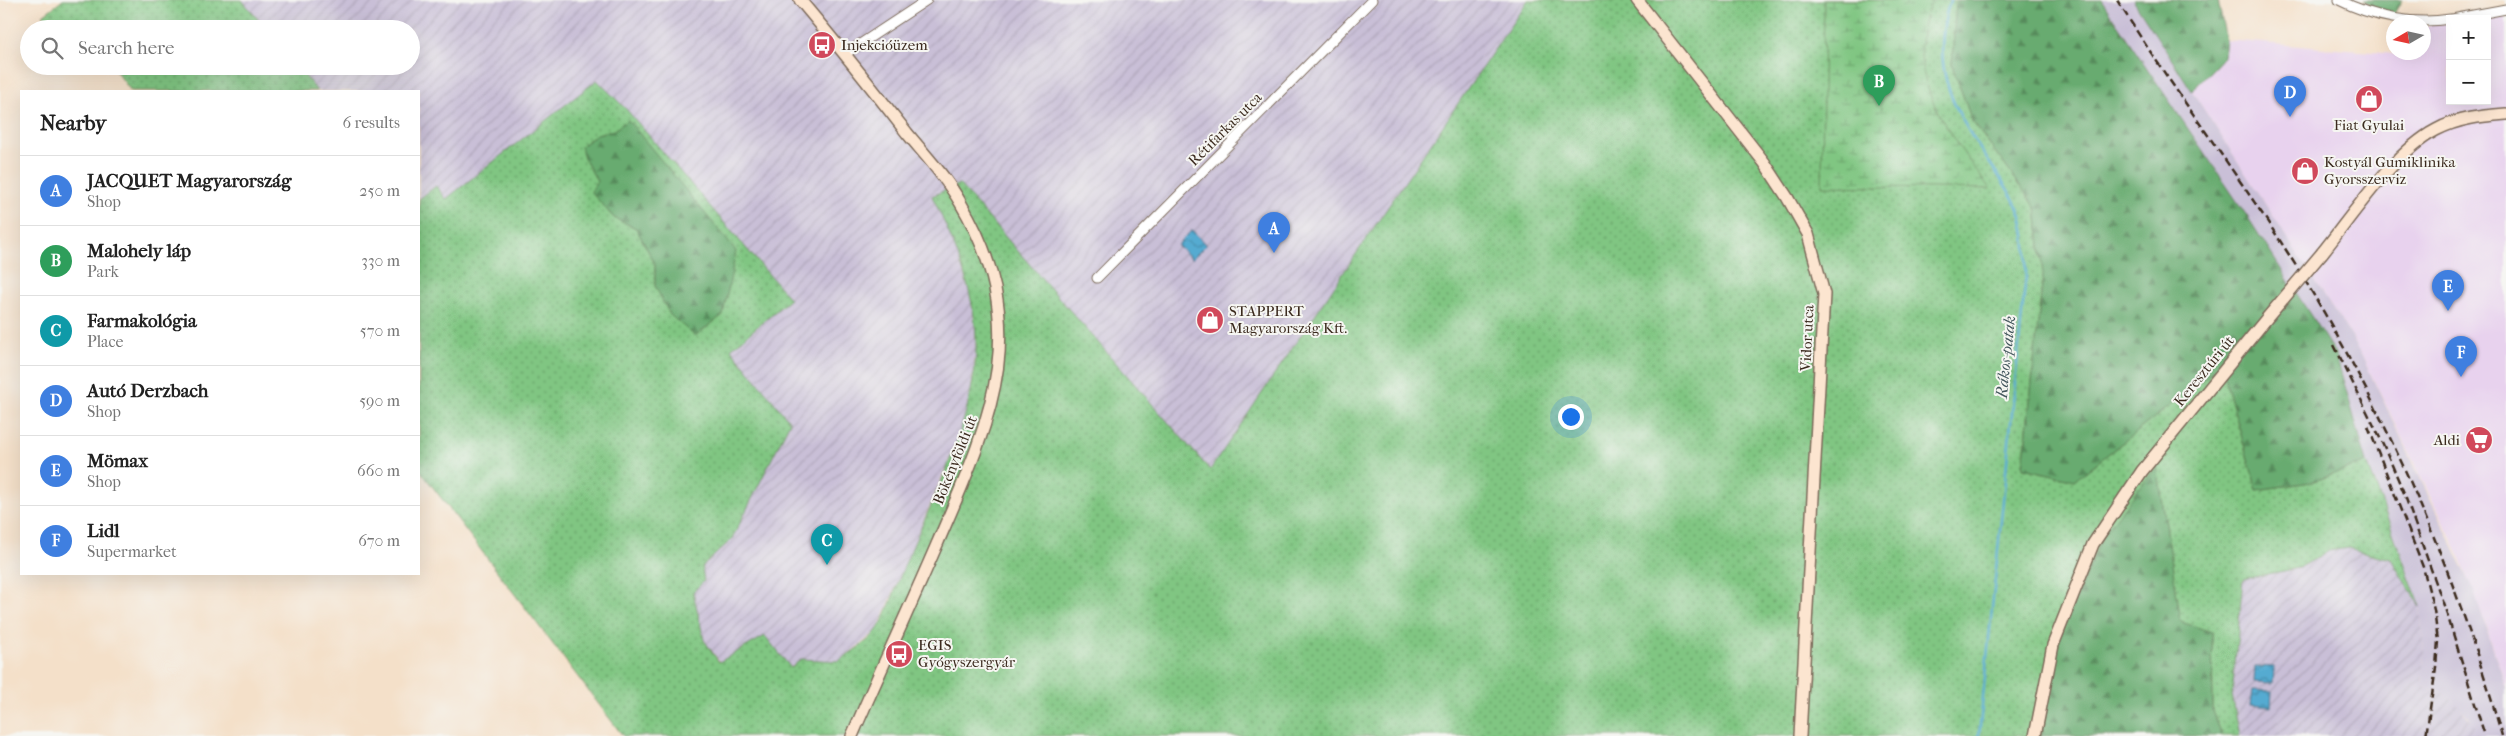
<!DOCTYPE html>
<html lang="en">
<head>
<meta charset="utf-8">
<style>
  :root { --surface:#fff; --page:#f6f6f6; --text:#222; --muted:#767676; --line:#e0e0e0; --accent:#d1495b }
  body { margin:0; font-family:"IM FELL French Canon",serif; background:var(--page); color:var(--text) }
  .controls { position:absolute; right:15px; top:15px; display:grid; overflow:hidden; border-radius:0px; box-shadow:0 5px 20px #0002 }
  .controls button { width:45px; height:45px; display:grid; place-items:center; padding:0; border:0; border-bottom:1px solid var(--line); background:var(--surface); color:var(--text); font:25px sans-serif }
  .compass { position:absolute; left:2386px; top:15px; width:45px; height:45px; border-radius:50%; background:var(--surface); box-shadow:0 5px 20px #0002; rotate:261deg }
  .you { position:absolute; left:1570px; top:416px; width:18px; height:18px; margin:-12px; border:4px solid #fff; border-radius:50%; background:#1a73e8; box-shadow:0 0 0 8px #1a73e833 }
  .badge { display:grid; place-items:center; width:32px; height:32px; border-radius:50%; background:var(--accent); color:#fff; font-size:16px; font-weight:700 }
  .pin { position:absolute; translate:-50% -41px; filter:drop-shadow(0 1px 2px #0008) }
  .pin::after { content:''; position:absolute; top:26px; width:18px; height:15px; background:inherit; clip-path:polygon(0 0,100% 0,50% 100%) }
  .list { margin:0; padding:0; list-style:none }
  h2 { display:flex; justify-content:space-between; align-items:center; height:65px; margin:0; padding:0 20px; font-size:21px }
  h2 small { font-size:16px; font-weight:400; color:var(--muted) }
  .list li { display:grid; grid-template-columns:32px 1fr auto; gap:15px; align-items:center; box-sizing:border-box; height:70px; padding:0 20px; border-top:1px solid var(--line) }
  .list b { display:block; font-size:19px; white-space:nowrap }
  .list p { margin:0; font-size:16px; white-space:nowrap; color:var(--muted) }
  .list em { font-size:16px; font-style:normal; color:var(--muted) }
  .icon { flex:none; width:28px; height:28px; fill:none; stroke:currentColor; stroke-width:2; stroke-linecap:round; stroke-linejoin:round }
  .map { position:relative; flex:none; width:2506px; height:736px; overflow:hidden }
  .search { position:absolute; background:var(--surface); box-shadow:0 5px 20px #0002; left:20px; top:20px; width:400px; height:55px; display:flex; align-items:center; gap:12px; box-sizing:border-box; padding:0 18px; border-radius:28px; color:var(--muted); font-size:19px }
  .panel { position:absolute; background:var(--surface); box-shadow:0 5px 20px #0002; left:20px; top:90px; width:400px; height:485px; border-radius:0px }
  .map>svg:first-child { display:block }
  .built { fill:#e8d2ee }
  .industrial { fill:url(#industrial-furrows) }
  .railway { fill:#c9bfd7 }
  .grass { fill:url(#grass-dots); stroke:#5e7850; fill-rule:evenodd }
  .forest { fill:url(#forest-firs); stroke:#526a47 }
  .wetland { fill:url(#wetland-marsh); stroke:#5e7850 }
  .water { fill:url(#water-waves); stroke:#486a78 }
  .lines { fill:none; stroke-linecap:round; stroke-linejoin:round }
  .stream { stroke:#55abd1; stroke-width:2.5 }
  .street-casing { stroke:#7c6a5a; stroke-width:11 }
  .secondary-casing { stroke:#7c6a5a; stroke-width:14 }
  .street { stroke:#fff; stroke-width:9 }
  .secondary { stroke:#fce5d0; stroke-width:11 }
  .rail { stroke:#3b2a1e; stroke-width:2.5; stroke-dasharray:8 4; stroke-linecap:butt }
  .secondary-bridge-casing { stroke:#7c6a5a; stroke-width:14; stroke-linecap:butt }
  .secondary-bridge { stroke:#fce5d0; stroke-width:11 }
  .labels { text-anchor:middle; stroke-width:4; stroke-linejoin:round; paint-order:stroke }
  .poi-label { font-size:15px; fill:#3b2a1e; stroke:#f6f6f2; text-anchor:start }
  .street-label { font-size:15px; fill:#3b2a1e; stroke:#f6f6f2 }
  .water-label { font-size:16px; font-style:italic; fill:#44575d; stroke:#f6f6f2 }
</style>
</head>
<body>
<div class="map">
<svg width="2506" height="736" viewBox="0 0 2506 736">
  <defs>
    <pattern id="industrial-furrows" width="10" height="10" patternUnits="userSpaceOnUse" patternTransform="scale(1.25)"><rect width="10" height="10" fill="#c9bfd7"/><path d="M-1 1l2-2M0 10L10 0M9 11l2-2" fill="none" stroke="#aea4b8"/></pattern>
    <pattern id="grass-dots" width="8" height="8" patternUnits="userSpaceOnUse" patternTransform="scale(1.25)"><rect width="8" height="8" fill="#80c682"/><path d="M2 2h.1M6 6h.1" fill="none" stroke="#6aa16a" stroke-width="1.8" stroke-linecap="round"/></pattern>
    <pattern id="forest-firs" width="22" height="20" patternUnits="userSpaceOnUse" patternTransform="scale(1.25)"><rect width="22" height="20" fill="#68ab70"/><path d="M5 1l3.5 6h-7zM16 11l3.5 6h-7z" fill="#578b5b"/></pattern>
    <pattern id="wetland-marsh" width="20" height="14" patternUnits="userSpaceOnUse" patternTransform="scale(1.25)"><rect width="20" height="14" fill="#80c682"/><path d="M1 5h8M5 5V1M11 12h8M15 12V8" fill="none" stroke="#6aa16a"/></pattern>
    <pattern id="water-waves" width="16" height="10" patternUnits="userSpaceOnUse" patternTransform="scale(1.25)"><rect width="16" height="10" fill="#55abd1"/><path d="M0 5q4-4 8 0t8 0" fill="none" stroke="#488ba9"/></pattern>
  </defs>
  <rect width="100%" height="100%" fill="#f6f6f2"/>
  <filter id="ink" filterUnits="userSpaceOnUse"><feTurbulence type="fractalNoise" baseFrequency=".02" numOctaves="2"/><feDisplacementMap in="SourceGraphic" scale="10" xChannelSelector="R" yChannelSelector="G"/><feConvolveMatrix kernelMatrix="1 2 1 2 8 2 1 2 1" color-interpolation-filters="sRGB"/></filter>
  <filter id="wash" filterUnits="userSpaceOnUse"><feTurbulence type="fractalNoise" baseFrequency=".0096" numOctaves="4" result="noise"/><feDisplacementMap in="SourceGraphic" scale="20" xChannelSelector="R" yChannelSelector="G"/><feGaussianBlur stdDeviation="1.12" result="paint"/><feColorMatrix in="noise" values="0 0 0 0 0 0 0 0 0 0 0 0 0 0 0 0 0 1.4 0 .05"/><feComposite in="paint" operator="in"/></filter>
  <g filter="url(#wash)">
    <rect width="100%" height="100%" fill="#f4e0c9"/>
    <polygon class="built" points="2506,13 2506,688 2485,623 2461,559 2356,344 2192,91 2224,57 2226,40 2408,55 2408,53 2424,52 2424,26 2450,22 2450,101 2487,101 2487,19 2470,19"/>
    <g class="industrial">
      <polygon points="242,0 1528,0 1210,470 959,185 932,196 950,232 970,294 975,325 976,350 971,389 961,431 877,631 839,661 802,659 790,668 720,662 704,640 693,592 702,567 732,539 731,349 790,299 446,199 436,186 419,199 419,91 317,91 297,66 411,66 411,29 266,29"/>
      <polygon points="2348,548 2391,559 2420,607 2424,652 2422,685 2451,698 2459,705 2475,726 2478,736 2240,736 2232,695 2243,579 2299,568 2329,551"/>
    </g>
    <polygon class="railway" points="2101,0 2133,0 2356,344 2473,588 2506,688 2506,736 2478,736 2468,715 2451,698 2422,685 2424,652 2420,607 2367,461 2336,355 2247,216"/>
    <g class="grass">
      <polygon points="63,0 242,0 266,29 63,29 43,15"/>
      <path d="M1528 0H1922L1927 11 1932 0H1956L1952 65 1972 121 2036 207 2043 275 2023 468 2075 480 2221 365 2257 490 2311 482 2367 462 2420 607 2391 559 2348 548 2329 551 2299 568 2243 579 2232 695 2240 736H2222L2213 711 2212 633 2181 622 2157 467 2055 648 2041 736H623L419 469V199L436 186 446 199 597 80 626 109 790 299 731 349 790 422 732 539 702 567 704 581 693 592 704 640 719 662 765 636 791 668 801 659 839 661C850 652 869 642 877 630 886 618 898 581 905 564 935 493 984 403 975 324 970 279 951 236 932 196L959 184 1210 470ZM614 130 695 336 655 286V264L636 228 614 218 591 192 597 181V134Z"/>
      <polygon points="112,66 297,66 317,91 131,91"/>
    </g>
    <g class="forest">
      <polygon points="1956,0 2101,0 2247,216 2336,355 2367,462 2311,482 2257,490 2221,365 2075,480 2023,468 2043,275 2036,207 1972,121 1952,65"/>
      <polygon points="2133,0 2218,0 2226,40 2224,57 2192,91"/>
      <polygon points="2363,0 2402,0 2394,14 2378,12"/>
      <polygon points="628,120 736,251 723,315 695,336 670,315 655,286 655,264 636,228 614,218 591,192 597,181 584,158 581,146 597,134 614,130"/>
      <polygon points="2157,466 2181,622 2212,632 2213,711 2222,736 2041,736 2055,648 2103,534"/>
    </g>
    <path class="wetland" d="M1824 0H1932C1898 74 1949 133 1990 189L1822 186Z"/>
    <g class="water">
      <polygon points="1192,230 1206,245 1192,259 1177,245"/>
      <polygon points="2255,666 2274,667 2273,683 2254,682"/>
      <polygon points="2253,690 2272,691 2271,707 2251,705"/>
    </g>
    <g class="lines">
      <path class="stream" d="M1950 0C1929 67 1952 108 1989 162 2000 178 2012 193 2019 211 2027 230 2027 254 2026 275L1979 736"/>
    </g>
  </g>
  <g filter="url(#ink)">
    <g class="lines">
      <g class="street-casing">
        <g id="street">
          <path d="M2339 0C2372 17 2413 25 2450 19"/>
          <polyline points="2452,19 2506,9"/>
          <polyline points="845,54 927,0"/>
          <polyline points="1097,278 1372,0"/>
        </g>
      </g>
      <g class="secondary-casing">
        <g id="secondary">
          <path d="M800 0C837 44 872 88 907 133 925 155 946 177 960 202 1035 328 990 421 938 542 910 607 880 671 852 736"/>
          <polyline points="1637,0 1764,162 1787,197 1808,234 1824,294 1800,736"/>
          <path d="M2322 253C2352 216 2394 152 2436 130 2458 118 2482 116 2506 114"/>
          <polyline points="2035,736 2053,645 2093,544 2142,471 2267,318"/>
        </g>
      </g>
      <use href="#street" class="street"/>
      <use href="#secondary" class="secondary"/>
      <g class="rail">
        <path d="M2117 0C2172 89 2237 172 2293 261 2385 408 2455 569 2502 736"/>
        <polyline points="2334,345 2383,444 2404,493 2447,614 2485,736"/>
        <polyline points="2368,426 2423,567 2434,610 2438,641 2436,667 2426,736"/>
      </g>
      <g class="secondary-bridge-casing">
        <polyline id="secondary-bridge" points="2267,318 2322,253"/>
      </g>
      <use href="#secondary-bridge" class="secondary-bridge"/>
    </g>
  </g>
  <defs>
    <g id="bus-disc" transform="scale(1.4375)"><circle r="9.5" fill="#d1495b" stroke="#f6f6f2"/><path d="M-5-6H5V4H4V6H2V4H-2V6H-4V4H-5ZM-3.5-4V0h7V-4ZM-3.5 1.2v1.5H-2V1.2ZM2 1.2v1.5H3.5V1.2Z" fill="#fff"/></g>
    <g id="shop-disc" transform="scale(1.4375)"><circle r="9.5" fill="#d1495b" stroke="#f6f6f2"/><path d="M-5-2.5h2.3a2.7 3.5 0 0 1 5.4 0H5L5.5 6h-11ZM-1.5-2.5h3a1.5 2.3 0 0 0-3 0Z" fill="#fff"/></g>
    <g id="supermarket-disc" transform="scale(1.4375)"><circle r="9.5" fill="#d1495b" stroke="#f6f6f2"/><path d="M-6-5.5h2.5l.6 2H6L4.5 2H-2.5L-4.4-4H-6ZM-1.5 3.2a1.3 1.3 0 1 0 .1 0ZM3 3.2a1.3 1.3 0 1 0 .1 0Z" fill="#fff"/></g>
  </defs>
  <g fill-rule="evenodd">
    <use href="#bus-disc" x="822" y="45"/>
    <use href="#shop-disc" x="2369" y="99"/>
    <use href="#shop-disc" x="2305" y="171"/>
    <use href="#shop-disc" x="1210" y="320"/>
    <use href="#supermarket-disc" x="2479" y="440"/>
    <use href="#bus-disc" x="899" y="654"/>
  </g>
  <g class="labels">
    <g class="poi-label">
      <text x="841" y="50">Injekcióüzem</text>
      <text x="2369" y="130" text-anchor="middle">Fiat Gyulai</text>
      <text x="2324" y="167">Kostyál Gumiklinika<tspan x="2324" dy="17">Gyorsszerviz</tspan></text>
      <text x="1229" y="316">STAPPERT<tspan x="1229" dy="17">Magyarország Kft.</tspan></text>
      <text x="2460" y="445" text-anchor="end">Aldi</text>
      <text x="918" y="650">EGIS<tspan x="918" dy="17">Gyógyszergyár</tspan></text>
    </g>
    <g class="street-label">
      <text transform="translate(1225 129) rotate(-45)" y="5">Rétifarkas utca</text>
      <text transform="translate(1807 338) rotate(-87)" y="5">Vidor utca</text>
      <text transform="translate(2204 371) rotate(-51)" y="5">Keresztúri út</text>
      <text transform="translate(955 460) rotate(-68)" y="5">Bökényföldi út</text>
    </g>
    <g class="water-label">
      <text transform="translate(2005 357) rotate(-84)" y="6">Rákos-patak</text>
    </g>
  </g>
</svg>
<div class="controls">
<button>+</button>
<button>−</button>
</div>
<svg class="compass" viewBox="-18 -18 36 36"><path d="M0-13l5 13h-10z" fill="#e53935"/><path d="M0 13l5-13h-10z" fill="#767676"/></svg>
<div class="you"></div>
<div class="pin badge" style="left:1274px;top:253px;background:#3f7fe0">A</div>
<div class="pin badge" style="left:1879px;top:106px;background:#2e9e5b">B</div>
<div class="pin badge" style="left:827px;top:565px;background:#0f9aa8">C</div>
<div class="pin badge" style="left:2290px;top:117px;background:#3f7fe0">D</div>
<div class="pin badge" style="left:2448px;top:311px;background:#3f7fe0">E</div>
<div class="pin badge" style="left:2461px;top:377px;background:#3f7fe0">F</div>
<div class="search"><svg class="icon" aria-label="search" viewBox="0 0 24 24"><circle cx="10" cy="10" r="6"/><path d="M15 15l6 6"/></svg>Search here</div>
<section class="panel">
<h2>Nearby<small>6 results</small></h2>
<ul class="list">
<li><span class="badge" style="background:#3f7fe0">A</span><div><b>JACQUET Magyarország</b><p>Shop</p></div><em>250 m</em></li>
<li><span class="badge" style="background:#2e9e5b">B</span><div><b>Malohely láp</b><p>Park</p></div><em>330 m</em></li>
<li><span class="badge" style="background:#0f9aa8">C</span><div><b>Farmakológia</b><p>Place</p></div><em>570 m</em></li>
<li><span class="badge" style="background:#3f7fe0">D</span><div><b>Autó Derzbach</b><p>Shop</p></div><em>590 m</em></li>
<li><span class="badge" style="background:#3f7fe0">E</span><div><b>Mömax</b><p>Shop</p></div><em>660 m</em></li>
<li><span class="badge" style="background:#3f7fe0">F</span><div><b>Lidl</b><p>Supermarket</p></div><em>670 m</em></li>
</ul>
</section>
</div>
</body>
</html>
